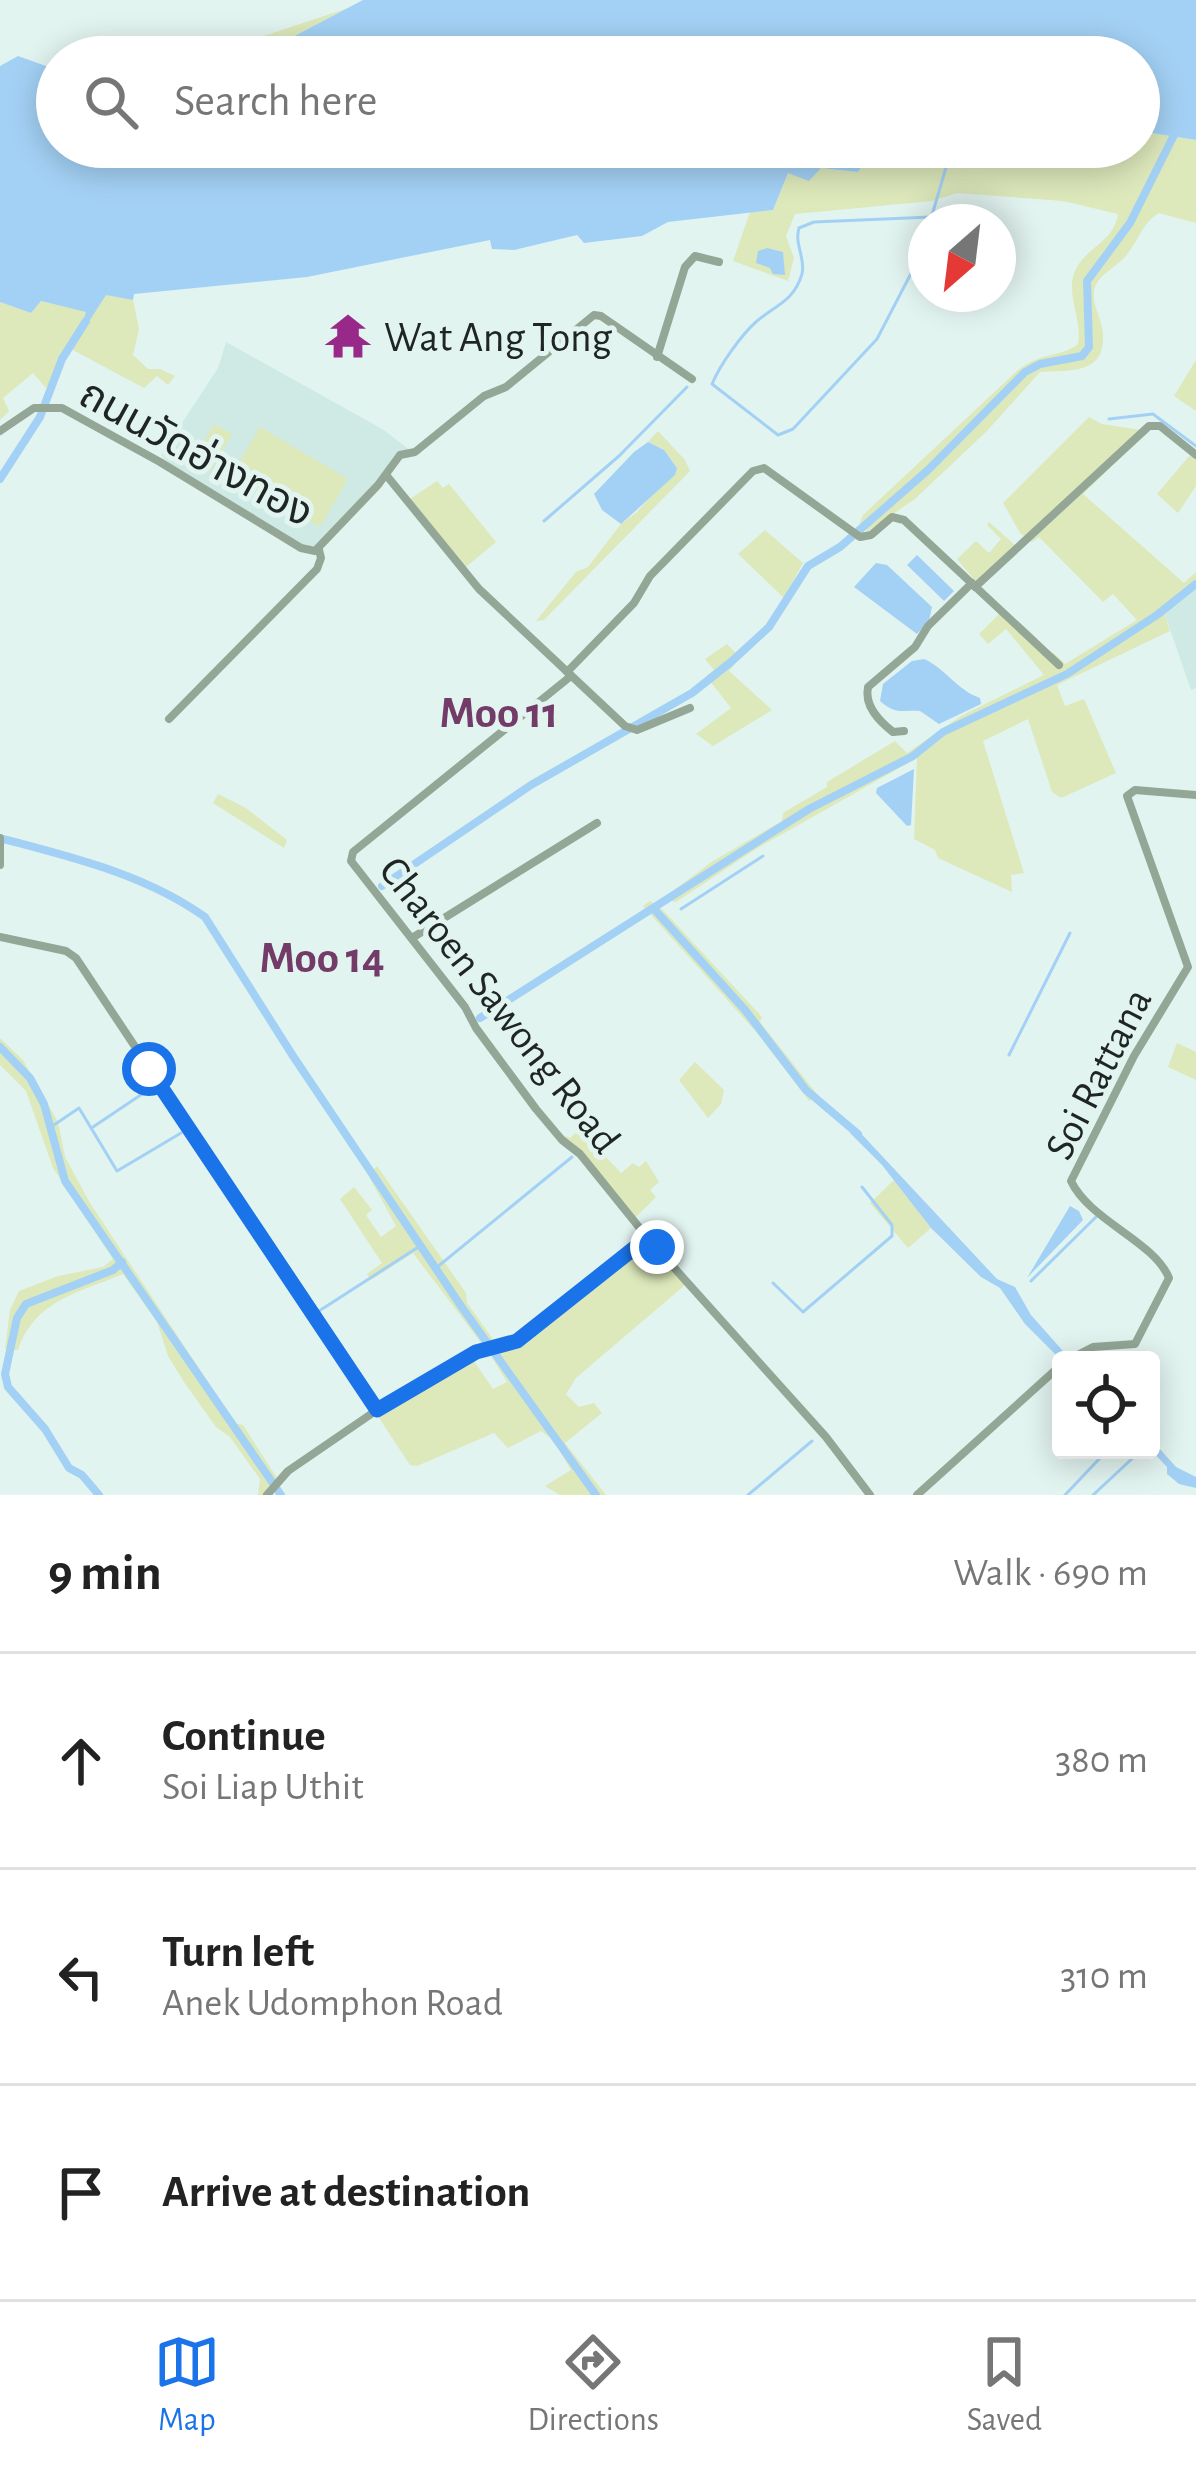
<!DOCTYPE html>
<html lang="en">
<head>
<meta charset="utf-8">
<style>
  :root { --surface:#fff; --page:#f6f6f6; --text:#222; --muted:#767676; --line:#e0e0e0; --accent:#1a73e8 }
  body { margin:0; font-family:"Alegreya Sans","Noto Sans Thai",sans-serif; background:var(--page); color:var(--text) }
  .controls { position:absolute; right:36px; bottom:36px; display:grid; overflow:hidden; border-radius:12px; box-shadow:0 6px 30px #0003 }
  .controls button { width:108px; height:108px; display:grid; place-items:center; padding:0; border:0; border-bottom:3px solid var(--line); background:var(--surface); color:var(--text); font:60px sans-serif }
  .compass { position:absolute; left:908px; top:204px; width:108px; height:108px; border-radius:50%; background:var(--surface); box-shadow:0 6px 30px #0003; rotate:208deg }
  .stop { position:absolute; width:36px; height:36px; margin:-27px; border:9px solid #1a73e8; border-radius:50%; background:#fff }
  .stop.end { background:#1a73e8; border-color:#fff; box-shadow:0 3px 12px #0008 }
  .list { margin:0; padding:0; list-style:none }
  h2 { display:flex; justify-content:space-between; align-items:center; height:156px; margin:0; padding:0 48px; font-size:51px }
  h2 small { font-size:39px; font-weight:400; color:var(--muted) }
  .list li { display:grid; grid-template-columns:78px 1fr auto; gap:36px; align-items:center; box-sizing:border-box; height:216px; padding:0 48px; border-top:3px solid var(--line) }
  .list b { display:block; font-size:45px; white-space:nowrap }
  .list p { margin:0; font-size:39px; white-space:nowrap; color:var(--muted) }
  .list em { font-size:39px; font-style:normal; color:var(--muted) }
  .icon { flex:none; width:66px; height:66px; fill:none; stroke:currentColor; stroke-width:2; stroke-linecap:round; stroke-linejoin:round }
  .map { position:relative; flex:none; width:1196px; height:1495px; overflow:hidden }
  .search { position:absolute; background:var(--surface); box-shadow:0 6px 30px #0003; left:36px; right:36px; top:36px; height:132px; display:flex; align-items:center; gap:30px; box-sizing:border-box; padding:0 42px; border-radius:66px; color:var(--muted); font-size:45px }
  .sheet { height:804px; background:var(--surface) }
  nav { display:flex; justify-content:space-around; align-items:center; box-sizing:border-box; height:168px; border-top:3px solid var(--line); background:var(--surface); font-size:33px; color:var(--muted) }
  nav a { display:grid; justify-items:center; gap:6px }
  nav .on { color:var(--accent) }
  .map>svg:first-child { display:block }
  .built { fill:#cfeae4 }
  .green { fill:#dde8bb }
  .water { fill:#a3d1f5 }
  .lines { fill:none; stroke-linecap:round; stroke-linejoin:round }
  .stream { stroke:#a3d1f5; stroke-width:3 }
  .canal { stroke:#a3d1f5; stroke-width:8 }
  .minor { stroke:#94a796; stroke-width:8 }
  .route { stroke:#1a73e8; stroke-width:15 }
  .labels { text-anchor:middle; stroke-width:10; stroke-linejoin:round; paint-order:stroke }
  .poi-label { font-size:42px; fill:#1e2523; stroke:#e2f4f0; text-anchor:start }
  .street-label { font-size:42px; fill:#1e2523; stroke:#e2f4f0 }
  .neighbourhood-label { font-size:45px; font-weight:bold; fill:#733b68; stroke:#e2f4f0 }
</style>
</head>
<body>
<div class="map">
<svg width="1196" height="1495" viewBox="0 0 1196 1495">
  <rect width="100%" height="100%" fill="#e2f4f0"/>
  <g class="built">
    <polygon points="226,342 384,430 411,451 380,478 318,545 306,547 170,464 161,455 218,368"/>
    <polygon points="1196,589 1196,688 1191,690 1164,612"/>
  </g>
  <g class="green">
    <polygon points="348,8 266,51 195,57 102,57 252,40"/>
    <path d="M1139 131 1196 140V223L1159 213C1142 223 1138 242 1125 257 1116 267 1096 276 1094 291 1092 303 1100 316 1102 327 1110 375 1071 370 1040 372L987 431 915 499 868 531 858 528 863 515 1018 370C1043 351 1060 358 1078 344 1083 318 1063 291 1077 267 1089 246 1114 241 1118 214L1063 201 957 193 932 201 795 214 786 236 794 258 788 281 733 261 750 212 773 210 788 173 821 168 858 172 874 147H938L960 153 993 147H1139Z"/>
    <polygon points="105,294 133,300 139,329 133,355 148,369 160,369 175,376 168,385 157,376 144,388 71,349 46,388 33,373 3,398 9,411 0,420 0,302 31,313 41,301 87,312 82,324"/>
    <polygon points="1196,360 1196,411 1174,396"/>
    <polygon points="1089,417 1102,424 1148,431 1083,494 1184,583 1196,572 1196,589 1164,612 1170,631 1057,685 1065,706 1084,699 1116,773 1061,798 1052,792 1028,719 983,741 1024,873 1011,875 1012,892 938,858 935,850 914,839 917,758 756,849 676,902 662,899 713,861 782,821 783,813 827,787 827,782 895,741 907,753 961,716 1044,675 1006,629 988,644 979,634 1004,609 1035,636 1048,655 1054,653 1065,664 1137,620 1113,594 1103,602 1039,537 1032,542 1020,533 1003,503"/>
    <polygon points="214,424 232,434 210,472 192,462"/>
    <polygon points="260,427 348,479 320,527 232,475"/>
    <polygon points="658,431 685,460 690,471 544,620 536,621 576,572 588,567 621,524 637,512 677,468 664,450 648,442"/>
    <polygon points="1191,454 1196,458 1196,486 1178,513 1157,494"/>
    <polygon points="437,481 443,488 449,484 496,542 466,567 410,499"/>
    <polygon points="989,522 1016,546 977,583 957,559 976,541 989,553 1001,539 987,525"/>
    <polygon points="765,530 803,563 784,598 738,554"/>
    <polygon points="727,644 740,657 729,671 772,710 713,746 696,734 731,708 706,676 714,670 705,659"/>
    <polygon points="218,794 246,808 287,840 284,848 213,803"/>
    <polygon points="650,901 663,910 762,1017 760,1022 817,1094 809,1101 757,1033 643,906"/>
    <path d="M0 1038 23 1060 58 1122 65 1157 90 1203 235 1423 243 1425 277 1478 262 1495H258L260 1479 230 1437 216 1427 184 1382 168 1356 157 1322 123 1274C78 1293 35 1300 18 1350L5 1349 10 1310 19 1291 58 1276 103 1267 113 1259 53 1168 26 1091 0 1065Z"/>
    <polygon points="1177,1043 1196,1052 1196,1080 1168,1067"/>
    <polygon points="695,1062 724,1090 721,1104 708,1118 679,1080"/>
    <polygon points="580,1129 621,1173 633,1163 639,1167 646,1161 659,1182 650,1190 656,1197 635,1218 561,1134 570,1138"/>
    <polygon points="377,1166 466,1293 467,1303 497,1345 482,1344 413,1253 371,1280 367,1274 382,1263 340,1199 354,1187 372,1210 366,1215 381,1237 396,1226 368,1175"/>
    <polygon points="894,1180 931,1228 908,1248 870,1203"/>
    <polygon points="645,1247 658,1255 685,1285 576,1378 566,1394 579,1407 594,1403 602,1413 565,1443 606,1495 560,1495 545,1486 571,1470 553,1440 541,1431 508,1448 494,1433 417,1466 410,1465 377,1415 472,1358 493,1389 507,1382 491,1356 530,1337"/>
  </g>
  <g class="water">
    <polygon points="363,0 1196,0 1196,140 1139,131 1139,57 195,57 266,51"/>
    <polygon points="18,56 57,70 57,147 874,147 858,172 821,168 809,181 788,173 773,210 668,222 642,236 584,243 577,235 514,250 492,249 490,240 307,277 134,294 133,300 106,295 86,326 82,325 86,312 41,301 31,313 0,302 0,66"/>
    <polygon points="767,248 783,252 785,275 773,274 770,268 756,263 758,251"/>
    <polygon points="648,442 664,450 677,468 675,475 621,524 602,510 594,494 634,452"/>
    <polygon points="917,555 954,591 944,601 907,565"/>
    <polygon points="876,563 887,565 932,607 929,621 917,634 854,587"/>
    <path d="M924 659C945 668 957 690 980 698L981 704 939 724 920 711C901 710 896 715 880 701L883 684 912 661Z"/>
    <polygon points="914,769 911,825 907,826 876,793 877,788"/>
    <polygon points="855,1127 997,1279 1015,1287 1031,1315 1071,1360 1061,1360 1025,1324 1000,1288 981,1277 931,1228 882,1165 850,1133"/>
    <polygon points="1070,1206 1079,1211 1083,1220 1027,1278"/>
    <polygon points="1151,1439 1176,1467 1196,1477 1196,1488 1179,1484 1167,1474 1167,1467 1151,1450"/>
  </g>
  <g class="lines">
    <g class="stream">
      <polyline points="930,222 952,147"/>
      <path d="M926 234 919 258 877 339 793 429 778 435 712 384C720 365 741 335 757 321 776 305 794 301 802 274 806 259 794 244 799 228L814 222 931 217"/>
      <polyline points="1109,419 1153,414 1196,446"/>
      <polyline points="544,521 619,456 687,387"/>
      <polyline points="681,909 763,856"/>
      <polyline points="1009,1055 1070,933"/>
      <polyline points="51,1127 79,1108 117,1171 181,1133"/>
      <polyline points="93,1127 151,1088"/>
      <polyline points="436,1268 572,1157"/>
      <polyline points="1031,1281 1096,1217"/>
      <polyline points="773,1283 803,1312 892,1236 892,1225 862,1187"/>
      <polyline points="319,1311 420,1246"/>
      <polyline points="748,1495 812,1441"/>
      <polyline points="1065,1495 1100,1458"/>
      <polyline points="1093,1495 1136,1455"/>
    </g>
    <g class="canal">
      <polyline points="0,479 40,417 62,359 86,321"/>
      <path d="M0 838C71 857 145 874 205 917L293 1056 463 1309 596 1495"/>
      <polyline points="382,886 531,785 692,693 731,662 769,627 808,566 840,547 928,470 1025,372 1040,364 1082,356 1089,347 1087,281 1130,223 1176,131"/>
      <polyline points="654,909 745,1010 806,1090 858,1134"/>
      <polyline points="480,1018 809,809 913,756 943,732 1067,674 1157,615 1196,584"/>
      <polyline points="0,1047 30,1078 44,1104 65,1181 281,1495"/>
      <polyline points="99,1495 82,1475 69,1468 45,1429 8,1387 5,1374 17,1318 26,1304 113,1270 122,1262"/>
    </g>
    <g class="minor">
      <polyline points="657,357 685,267 695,256 719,262"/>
      <polyline points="0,431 34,408 62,408 160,462 301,548 315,551 378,485 400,455 415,452 484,396 506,387 594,315 601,316 692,379"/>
      <polyline points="387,476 479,589 625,726 637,730 690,708"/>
      <polyline points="975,587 1149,426 1160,426 1196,455"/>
      <polyline points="567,672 634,603 650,576 753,471 764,468 860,537 871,535 892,517 904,520 1059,665"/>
      <polyline points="571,676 353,852 351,861 465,1007 476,1028 536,1109 562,1140 580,1154 651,1242"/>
      <polyline points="169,719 317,569 321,558 319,550"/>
      <path d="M904 731 893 732C879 721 864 706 868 687L915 647 928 626 972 583"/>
      <polyline points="0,838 0,865"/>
      <polyline points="0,937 66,951 76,958 377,1410"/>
      <polyline points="412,938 597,823"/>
      <path d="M1068 1360 1093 1347 1135 1344 1169 1278C1154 1241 1090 1221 1071 1181L1134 1056 1188 967 1127 796 1135 790 1196 795"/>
      <polyline points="267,1495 288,1471 377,1410 476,1352 517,1341 637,1246 651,1242 826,1437 870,1495"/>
      <polyline points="917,1495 1061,1365"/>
    </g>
  </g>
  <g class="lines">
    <polyline class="route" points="149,1069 377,1410 476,1352 517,1341 637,1246 651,1242 657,1247"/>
  </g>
  <defs>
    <g id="temple-bare" transform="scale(3.6)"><path d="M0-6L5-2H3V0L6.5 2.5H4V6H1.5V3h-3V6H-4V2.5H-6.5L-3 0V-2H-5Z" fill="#982988" stroke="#e2f4f0" stroke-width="2.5" paint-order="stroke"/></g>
  </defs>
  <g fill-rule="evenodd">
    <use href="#temple-bare" x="348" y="336"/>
  </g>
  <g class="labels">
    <g class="poi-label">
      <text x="384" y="351">Wat Ang Tong</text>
    </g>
    <g class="street-label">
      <text transform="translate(197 452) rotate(29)" y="15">ถนนวัดอ่างทอง</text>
      <text transform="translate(501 1004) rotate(52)" y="15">Charoen Sawong Road</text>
      <text transform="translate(1097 1073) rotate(-63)" y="15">Soi Rattana</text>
    </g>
    <g class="neighbourhood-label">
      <text x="499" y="727">Moo 11</text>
      <text x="322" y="972">Moo 14</text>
    </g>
  </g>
</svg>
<div class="controls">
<button><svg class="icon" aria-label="locate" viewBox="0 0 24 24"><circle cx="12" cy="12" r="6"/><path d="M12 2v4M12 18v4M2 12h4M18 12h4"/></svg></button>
</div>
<svg class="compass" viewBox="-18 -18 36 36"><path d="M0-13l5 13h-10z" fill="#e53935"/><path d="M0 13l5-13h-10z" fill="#767676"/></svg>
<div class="stop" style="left:149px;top:1069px"></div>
<div class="stop end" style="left:657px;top:1247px"></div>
<div class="search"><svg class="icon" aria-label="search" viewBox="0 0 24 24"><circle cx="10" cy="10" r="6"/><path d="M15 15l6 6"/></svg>Search here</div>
</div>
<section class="sheet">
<h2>9 min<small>Walk · 690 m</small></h2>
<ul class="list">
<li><svg class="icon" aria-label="ahead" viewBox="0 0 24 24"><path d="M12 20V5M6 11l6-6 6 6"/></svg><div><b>Continue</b><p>Soi Liap Uthit</p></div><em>380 m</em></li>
<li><svg class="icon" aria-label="left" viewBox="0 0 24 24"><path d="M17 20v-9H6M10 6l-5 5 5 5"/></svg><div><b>Turn left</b><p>Anek Udomphon Road</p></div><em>310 m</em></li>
<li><svg class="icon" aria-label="arrive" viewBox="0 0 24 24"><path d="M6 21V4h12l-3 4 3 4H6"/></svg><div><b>Arrive at destination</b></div></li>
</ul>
</section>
<nav>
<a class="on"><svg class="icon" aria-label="map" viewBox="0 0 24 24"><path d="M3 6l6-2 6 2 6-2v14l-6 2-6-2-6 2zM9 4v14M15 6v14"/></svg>Map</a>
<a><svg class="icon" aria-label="directions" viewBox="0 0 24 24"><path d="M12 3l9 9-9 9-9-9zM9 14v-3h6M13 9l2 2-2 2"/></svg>Directions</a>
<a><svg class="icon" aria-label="saved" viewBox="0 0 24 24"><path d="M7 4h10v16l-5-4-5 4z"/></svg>Saved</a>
</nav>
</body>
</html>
